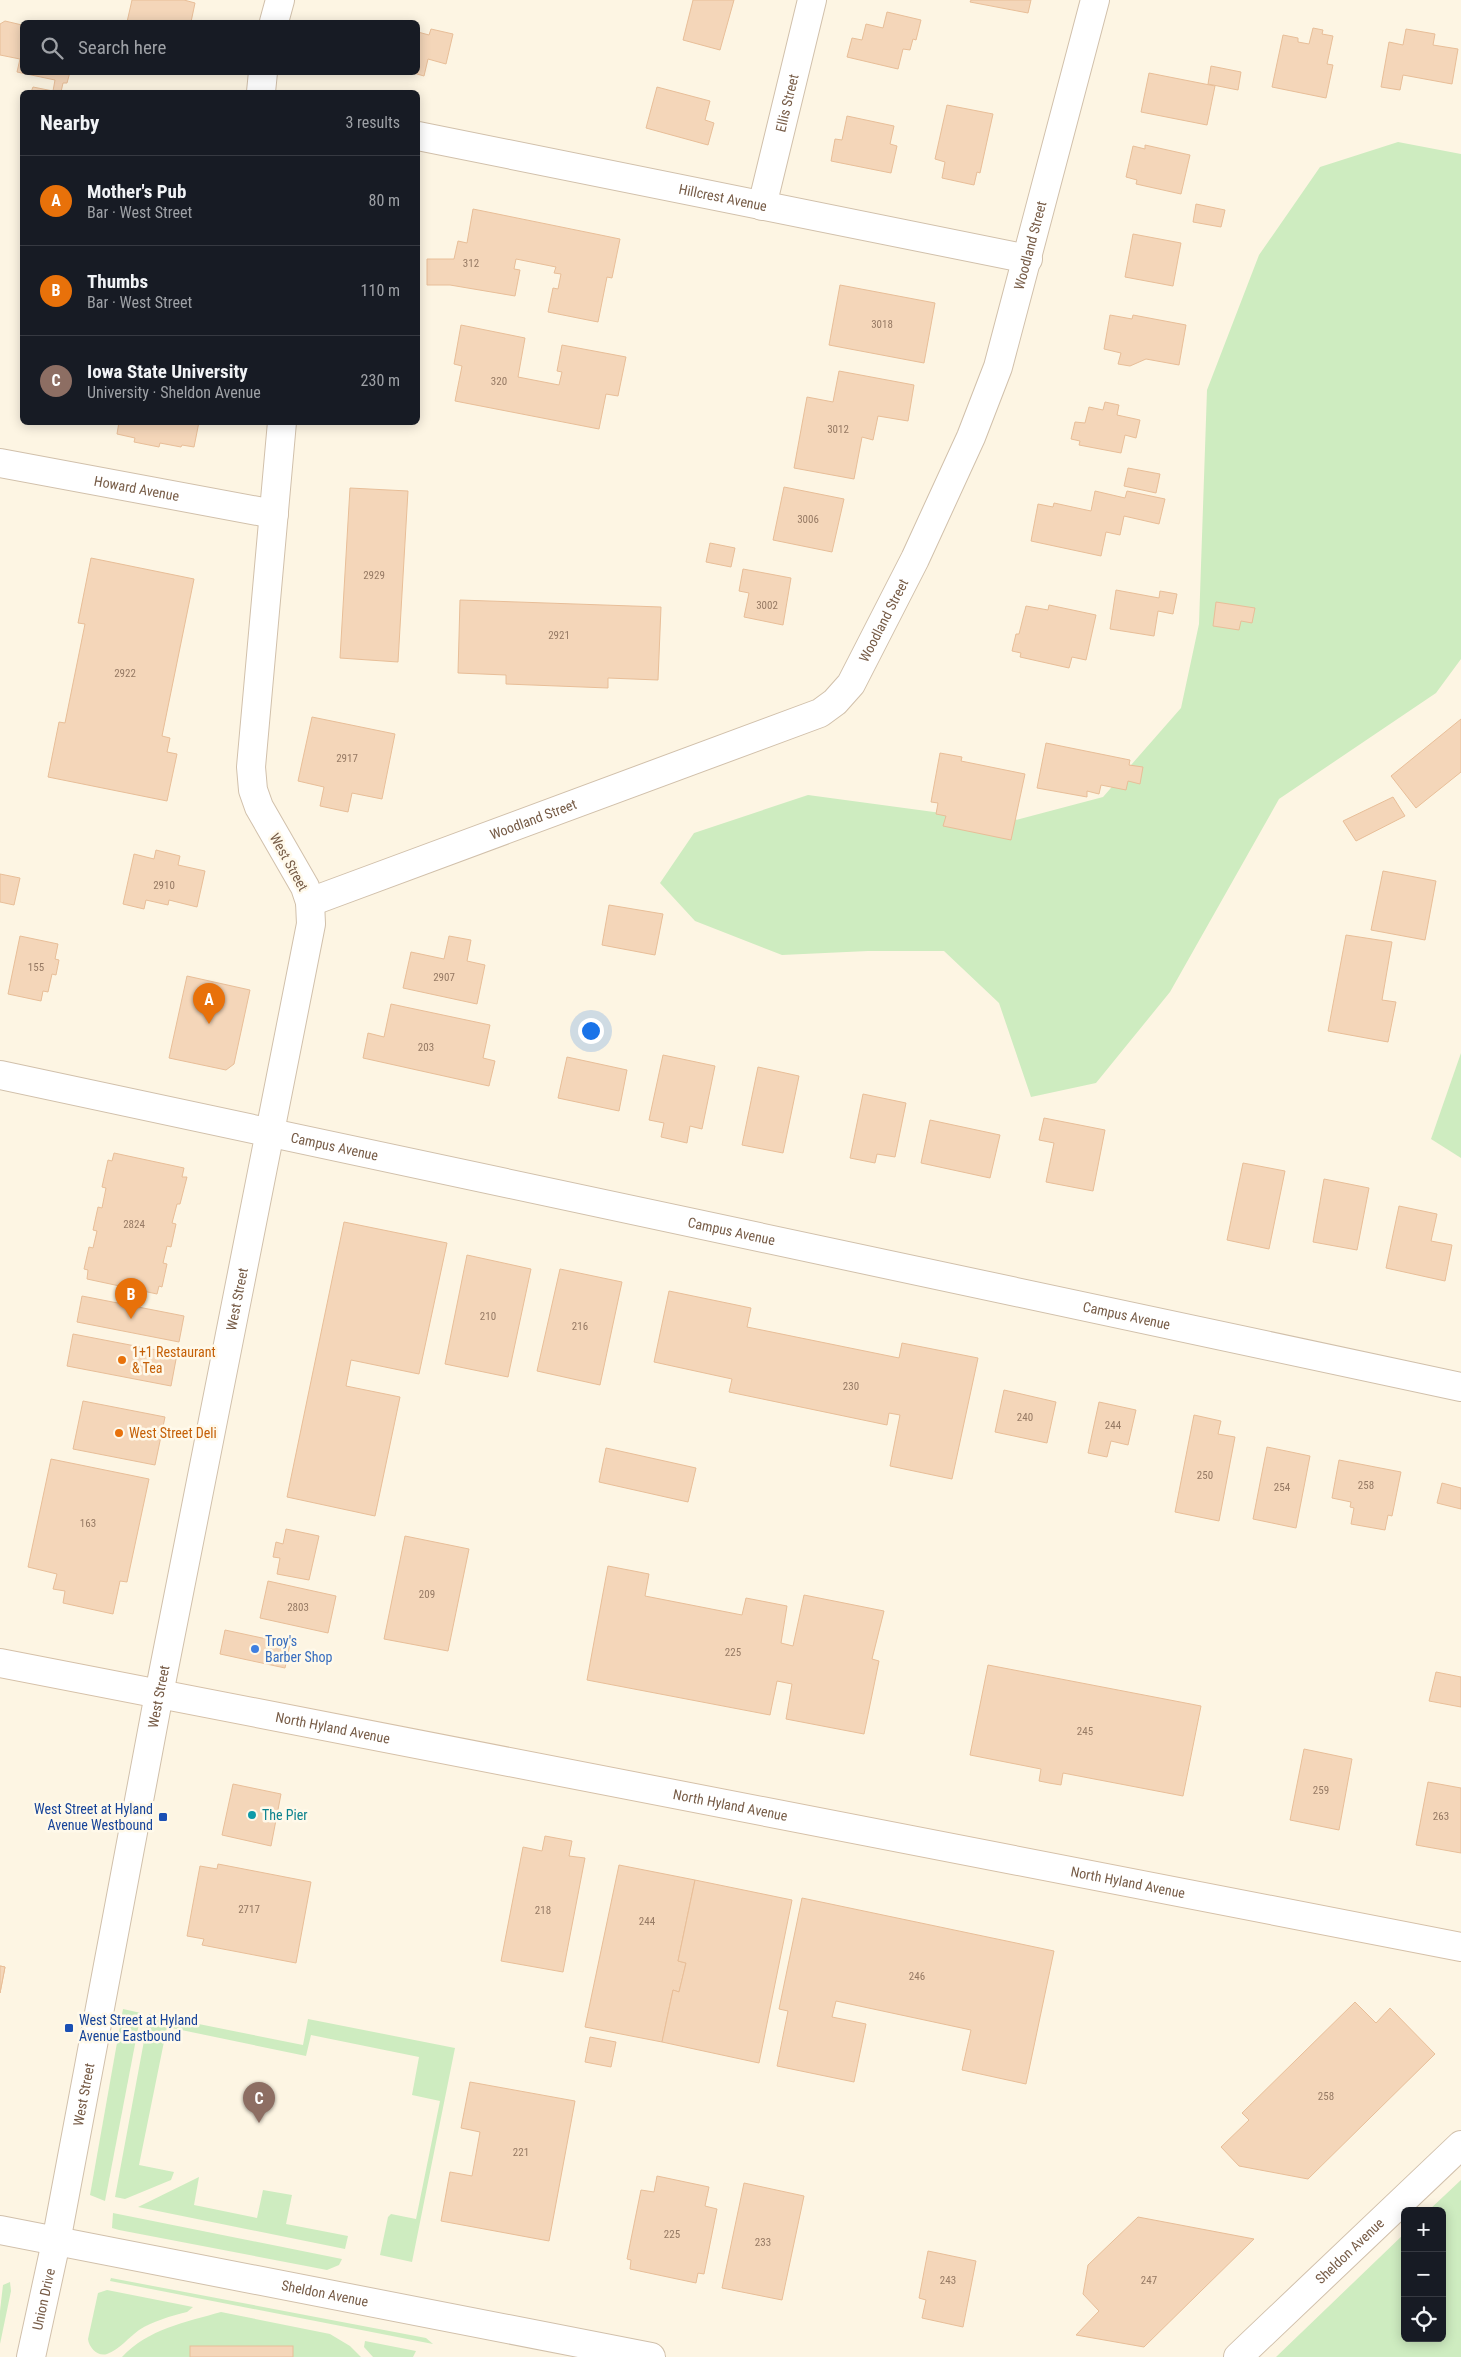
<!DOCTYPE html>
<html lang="en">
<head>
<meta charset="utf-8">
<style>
  :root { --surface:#171b24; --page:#20242c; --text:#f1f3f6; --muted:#9ea1a6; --line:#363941; --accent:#ee7741 }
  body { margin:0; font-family:"Roboto Condensed",sans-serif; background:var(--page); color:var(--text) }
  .controls { position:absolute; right:15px; bottom:15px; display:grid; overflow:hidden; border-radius:8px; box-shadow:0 2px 12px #0003 }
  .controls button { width:45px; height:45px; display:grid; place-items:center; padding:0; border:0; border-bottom:1px solid var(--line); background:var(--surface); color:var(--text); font:25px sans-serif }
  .you { position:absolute; left:590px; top:1030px; width:18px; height:18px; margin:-12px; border:4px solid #fff; border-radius:50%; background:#1a73e8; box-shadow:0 0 0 8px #1a73e833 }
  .badge { display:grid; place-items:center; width:32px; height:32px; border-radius:50%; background:var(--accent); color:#fff; font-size:16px; font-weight:700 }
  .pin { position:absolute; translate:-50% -41px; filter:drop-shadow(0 1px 2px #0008) }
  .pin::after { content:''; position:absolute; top:26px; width:18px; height:15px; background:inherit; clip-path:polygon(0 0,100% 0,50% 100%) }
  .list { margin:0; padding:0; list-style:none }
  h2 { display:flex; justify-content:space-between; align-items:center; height:65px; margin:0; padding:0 20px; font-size:21px }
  h2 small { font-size:16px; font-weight:400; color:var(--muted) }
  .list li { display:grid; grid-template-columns:32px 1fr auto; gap:15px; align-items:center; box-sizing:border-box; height:90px; padding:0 20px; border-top:1px solid var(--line) }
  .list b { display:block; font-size:19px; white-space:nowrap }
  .list p { margin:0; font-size:16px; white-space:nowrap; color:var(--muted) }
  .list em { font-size:16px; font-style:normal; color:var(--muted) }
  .icon { flex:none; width:28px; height:28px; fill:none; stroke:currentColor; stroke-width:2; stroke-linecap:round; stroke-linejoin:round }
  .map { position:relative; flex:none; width:1461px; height:2357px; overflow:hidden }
  .search { position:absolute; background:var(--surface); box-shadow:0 2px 12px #0003; left:20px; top:20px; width:400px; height:55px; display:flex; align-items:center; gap:12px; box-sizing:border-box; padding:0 18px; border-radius:8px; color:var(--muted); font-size:19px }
  .panel { position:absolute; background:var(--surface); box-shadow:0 2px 12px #0003; left:20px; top:90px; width:400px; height:335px; border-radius:8px }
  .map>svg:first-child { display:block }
  .green { fill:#ceecc0 }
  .building { fill:#f4d6b9; stroke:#e8be98 }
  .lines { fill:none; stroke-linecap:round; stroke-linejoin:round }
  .minor-casing { stroke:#d1c0ab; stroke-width:30 }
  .tertiary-casing { stroke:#d1c0ab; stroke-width:30 }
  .secondary-casing { stroke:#d5c0a8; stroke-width:30 }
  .minor { stroke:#fff; stroke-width:28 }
  .tertiary { stroke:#fff; stroke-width:28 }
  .secondary { stroke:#fff; stroke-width:28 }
  .food-dot { fill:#e8710a; stroke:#fff9ea; stroke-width:2 }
  .shop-dot { fill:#3f7fe0; stroke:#fff9ea; stroke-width:2 }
  .culture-dot { fill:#0f9aa8; stroke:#fff9ea; stroke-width:2 }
  .transit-dot { fill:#1a4fb4; stroke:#fff9ea; stroke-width:2 }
  .labels { text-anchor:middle; stroke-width:5; stroke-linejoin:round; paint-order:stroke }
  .number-label { font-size:11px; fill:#967a64 }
  .street-label { font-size:14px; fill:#775c47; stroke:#fff9ea }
  .food-label { font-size:14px; fill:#c56008; stroke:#fff9ea; text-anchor:start }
  .shop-label { font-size:14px; fill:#366cbe; stroke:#fff9ea; text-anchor:start }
  .transit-label { font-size:14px; fill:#164399; stroke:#fff9ea; text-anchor:end }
  .culture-label { font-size:14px; fill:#0d838f; stroke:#fff9ea; text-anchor:start }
</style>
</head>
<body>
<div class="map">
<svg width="1461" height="2357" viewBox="0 0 1461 2357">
  <rect width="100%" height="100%" fill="#fdf5e3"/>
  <g class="green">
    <polygon points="1398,142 1461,154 1461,659 1436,693 1279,799 1170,992 1096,1083 1031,1097 999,1003 944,951 868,951 782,955 695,921 660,883 694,833 808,795 1008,822 1103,797 1181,708 1199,624 1207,390 1259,255 1320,167"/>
    <polygon points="1461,1053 1461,1158 1431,1139"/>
    <polygon points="123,2009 141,2013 105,2201 90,2195"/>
    <polygon points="149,2014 303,2045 308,2019 455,2048 412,2262 380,2255 388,2217 391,2214 416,2219 440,2101 412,2095 419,2057 311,2035 306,2056 167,2027 139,2165 174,2172 171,2180 125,2199 115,2197"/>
    <polygon points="199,2177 194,2205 257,2218 263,2190 292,2195 286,2224 348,2236 345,2249 138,2207"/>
    <polygon points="1461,2180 1461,2357 1276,2357 1405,2233 1405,2338 1442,2338 1442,2211 1428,2211"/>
    <polygon points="113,2213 342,2259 339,2265 327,2270 119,2230 112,2228"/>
    <polygon points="111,2278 426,2338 433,2344 110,2281"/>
    <polygon points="10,2282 11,2291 0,2344 0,2311 3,2285"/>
    <path d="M107 2290 193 2307 187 2312C171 2316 153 2321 139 2330 129 2337 119 2350 107 2354 98 2357 89 2348 88 2339L98 2293Z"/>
    <path d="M221 2312 330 2334 350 2346 361 2357H122C148 2329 186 2322 221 2312Z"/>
    <polygon points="365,2341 416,2351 413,2357 373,2357 364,2347"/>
  </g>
  <g class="building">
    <polygon points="132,0 184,0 195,3 191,22 127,22"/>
    <polygon points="693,0 734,0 720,50 683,40"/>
    <polygon points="971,0 1031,0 1028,13 970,2"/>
    <polygon points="887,12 921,20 916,40 913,39 910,50 903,49 898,69 847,57 852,38 862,40 866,24 883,28"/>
    <polygon points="5,21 22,25 22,72 70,72 67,83 63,83 61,92 31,92 33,87 53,91 55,80 17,72 20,59 0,55 0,24"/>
    <polygon points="1313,28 1323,30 1322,34 1333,36 1327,64 1333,65 1326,98 1272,87 1283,35 1298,38 1298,42 1309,44"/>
    <polygon points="431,29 453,34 446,64 428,59 424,76 410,72 418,72 418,32 429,35"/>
    <polygon points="1406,29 1435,34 1433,45 1458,49 1452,84 1403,75 1400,90 1381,87 1389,42 1403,45"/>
    <polygon points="1211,66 1241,72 1238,90 1208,84"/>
    <polygon points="1149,73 1215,86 1207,125 1141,112"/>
    <polygon points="657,87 710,101 705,120 714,123 708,145 646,128"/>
    <polygon points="947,105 993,114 980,173 977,172 974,185 942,178 945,162 935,159"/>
    <polygon points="847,116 894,126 890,144 897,146 891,173 831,161 835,139 842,140"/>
    <polygon points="1145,145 1190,155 1181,194 1136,184 1137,180 1126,177 1133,146 1145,149"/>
    <polygon points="1196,204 1225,210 1221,227 1193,222"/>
    <polygon points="473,209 620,239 612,278 607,277 598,322 548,312 553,288 558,289 561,274 554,273 556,267 516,259 514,269 520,270 515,296 450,285 427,285 427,259 454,259 458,241 467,243"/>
    <polygon points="1133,234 1181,243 1173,286 1125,277"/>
    <polygon points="840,285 935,303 924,363 829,345"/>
    <polygon points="1110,315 1132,319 1133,315 1186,325 1179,365 1146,359 1130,366 1118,364 1121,353 1104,349"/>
    <polygon points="461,325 525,338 518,377 559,385 562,372 557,371 562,345 626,357 618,396 606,394 599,429 455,401 462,366 454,364"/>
    <polygon points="839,371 914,385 908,421 878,416 873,440 862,437 854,479 794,468 807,397 833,402"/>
    <polygon points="1105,402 1119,405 1117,415 1140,420 1136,438 1125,435 1121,453 1079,445 1080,441 1071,439 1075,422 1085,423 1089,407 1103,410"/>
    <polygon points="119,422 199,422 194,447 182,445 181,447 160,443 159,447 134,442 135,438 117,434"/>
    <polygon points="1128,468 1160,474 1156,493 1124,486"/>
    <polygon points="784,487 844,499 832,552 773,540"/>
    <polygon points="350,488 408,491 398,662 340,658"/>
    <polygon points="1095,491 1125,498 1127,491 1165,499 1159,524 1124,516 1120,535 1106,532 1101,556 1031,541 1038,504 1053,507 1054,503 1091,511"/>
    <polygon points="710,543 735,548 731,567 706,562"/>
    <polygon points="91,558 194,579 162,736 170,738 167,752 177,754 167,801 48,777 59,722 65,723 85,624 78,623"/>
    <polygon points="743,569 791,578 783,625 744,617 749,593 739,591"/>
    <polygon points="1116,590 1159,598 1160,591 1177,594 1173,614 1158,611 1154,636 1110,629"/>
    <polygon points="460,600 661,607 658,680 608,678 608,688 506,684 506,675 458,673"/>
    <polygon points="1216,602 1255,608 1252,623 1241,621 1239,630 1213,626"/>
    <polygon points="1049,605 1096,615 1086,660 1072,657 1069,668 1020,657 1021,653 1012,651 1016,634 1019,634 1026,606 1048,610"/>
    <polygon points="312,717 395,734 382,799 352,793 348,812 320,806 324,787 298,781"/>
    <polygon points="1461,719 1461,772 1416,808 1391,776"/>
    <polygon points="1046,743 1130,760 1129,765 1143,767 1140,784 1128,781 1126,790 1101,785 1099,794 1087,791 1087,797 1037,788"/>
    <polygon points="940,753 962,757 961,761 1025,774 1011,840 943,826 946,816 936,814 938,803 931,802"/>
    <polygon points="1393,797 1405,816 1356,841 1343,821"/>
    <polygon points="156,850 180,856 178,865 205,871 197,907 169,900 168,905 146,900 144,909 123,904 134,854 154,859"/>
    <polygon points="1383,871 1436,881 1425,940 1371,930"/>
    <polygon points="0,874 20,878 14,905 0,902"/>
    <polygon points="609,905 663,914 655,955 602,945"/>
    <polygon points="1346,935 1392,942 1382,1000 1396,1002 1388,1042 1328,1031"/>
    <polygon points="20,936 58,944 55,959 59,960 56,975 52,974 48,992 43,991 41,1001 8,994"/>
    <polygon points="449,936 471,940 467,961 485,965 477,1004 403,988 411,952 444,959"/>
    <polygon points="187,976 250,990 234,1064 226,1070 169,1058"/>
    <polygon points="391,1004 490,1025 483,1058 495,1061 489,1086 363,1058 368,1033 384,1037"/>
    <polygon points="663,1055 715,1066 702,1129 690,1126 687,1143 661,1137 664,1123 649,1120"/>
    <polygon points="567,1057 627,1070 619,1111 558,1098"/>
    <polygon points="758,1067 799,1076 783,1153 742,1145"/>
    <polygon points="863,1094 906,1103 895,1157 877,1154 875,1163 850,1158"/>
    <polygon points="1044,1118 1105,1130 1093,1191 1046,1182 1054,1143 1039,1140"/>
    <polygon points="930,1120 1000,1135 990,1178 921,1163"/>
    <polygon points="114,1153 184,1168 182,1177 187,1177 180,1204 177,1204 172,1223 176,1224 171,1247 167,1246 163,1263 167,1264 162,1287 159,1286 157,1294 87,1279 88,1270 84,1269 89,1247 93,1248 97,1231 93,1230 98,1207 102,1208 106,1188 102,1187 108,1160 112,1161"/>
    <polygon points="1243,1163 1285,1171 1269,1249 1227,1240"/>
    <polygon points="1324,1179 1369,1188 1357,1250 1313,1242"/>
    <polygon points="1399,1206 1437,1214 1431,1241 1452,1245 1445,1281 1386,1268"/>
    <polygon points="344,1222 447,1243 419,1374 351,1360 346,1386 400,1397 375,1516 287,1497"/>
    <polygon points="467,1255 531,1269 508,1377 445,1364"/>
    <polygon points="560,1269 622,1282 600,1385 537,1371"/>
    <polygon points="669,1291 751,1308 747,1327 899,1358 902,1343 978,1358 952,1479 890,1466 900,1415 889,1413 887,1425 729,1392 732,1379 654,1362"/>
    <polygon points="82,1296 184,1316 179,1342 77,1322"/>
    <polygon points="73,1334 177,1354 171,1386 67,1366"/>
    <polygon points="1004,1390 1056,1402 1047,1443 995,1432"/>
    <polygon points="83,1401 165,1417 155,1465 73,1449"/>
    <polygon points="1099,1402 1136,1410 1128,1445 1111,1441 1107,1457 1088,1453"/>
    <polygon points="1194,1415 1221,1421 1218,1434 1235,1437 1219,1521 1175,1512"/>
    <polygon points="1267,1447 1310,1456 1296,1528 1253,1519"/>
    <polygon points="606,1448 696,1468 688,1502 599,1482"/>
    <polygon points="51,1459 149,1479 127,1582 120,1581 113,1614 63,1603 65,1591 53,1589 57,1574 28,1567"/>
    <polygon points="1339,1460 1401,1472 1392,1516 1388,1515 1385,1530 1351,1524 1354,1508 1350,1507 1351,1502 1332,1498"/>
    <polygon points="1442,1483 1461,1488 1461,1509 1437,1503"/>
    <polygon points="286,1529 319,1536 309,1580 277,1574 280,1558 273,1557 276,1542 283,1544"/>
    <polygon points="405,1536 469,1549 448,1651 384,1639"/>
    <polygon points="608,1566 649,1574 645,1596 742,1615 746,1598 787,1606 781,1643 793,1646 804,1595 884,1611 872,1659 879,1661 864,1734 786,1719 792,1684 777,1681 770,1715 587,1680"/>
    <polygon points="268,1581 336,1596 328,1633 260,1618"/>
    <polygon points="225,1630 290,1644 285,1668 220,1654"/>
    <polygon points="988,1665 1201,1706 1183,1796 1063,1773 1061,1785 1049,1783 1039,1781 1041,1769 970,1755"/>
    <polygon points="1436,1672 1461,1677 1461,1707 1429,1701"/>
    <polygon points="1304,1749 1352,1759 1339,1830 1290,1820"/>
    <polygon points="1428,1782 1461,1788 1461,1853 1416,1845"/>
    <polygon points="233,1784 281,1794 271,1846 222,1835"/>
    <polygon points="545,1836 572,1841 569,1856 585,1858 563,1972 501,1961 523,1847 542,1851"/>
    <polygon points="218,1864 311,1882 296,1963 202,1945 204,1939 187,1936 200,1866 217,1869"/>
    <polygon points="619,1865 695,1880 678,1961 686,1963 679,1992 673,1990 662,2042 585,2027"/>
    <polygon points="695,1880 792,1900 759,2063 662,2042 673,1990 679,1992 686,1963 678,1961"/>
    <polygon points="802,1898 1054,1951 1026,2084 962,2070 971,2030 836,2001 832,2017 866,2024 854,2082 777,2066 788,2011 779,2009"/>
    <polygon points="0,1966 5,1967 0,1993"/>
    <polygon points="0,1966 5,1967 0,1993"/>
    <polygon points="1355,2002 1376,2023 1390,2008 1435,2054 1308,2179 1239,2166 1221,2147 1249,2120 1242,2113"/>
    <polygon points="590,2037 616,2042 611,2067 585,2062"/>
    <polygon points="470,2082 575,2101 549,2241 441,2221 450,2172 472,2176 480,2132 461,2128"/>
    <polygon points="657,2176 709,2187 705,2206 717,2209 704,2274 698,2273 696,2283 630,2269 631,2260 627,2259 641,2190 654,2192"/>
    <polygon points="744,2183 804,2196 782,2300 722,2288"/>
    <polygon points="1138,2217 1254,2239 1144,2347 1076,2335 1099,2311 1083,2294 1088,2265"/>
    <polygon points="928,2251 976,2261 963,2327 922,2318 926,2300 919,2298"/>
    <rect x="190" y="2346" width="103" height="11"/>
  </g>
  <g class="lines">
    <g class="minor-casing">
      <g id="minor">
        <polyline points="274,22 280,0"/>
        <polyline points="261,92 263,72"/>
        <path id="s1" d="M418 136 1028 259"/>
        <path id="s2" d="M762 206 812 0"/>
        <path id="s3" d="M0 463 274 514"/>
        <path id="s4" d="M310 902 820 713 835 702 851 684 915 559 971 437 998 367 1095 0"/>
        <path id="s5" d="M0 1075 1461 1387"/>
        <path id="s6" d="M56 2242 159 1694 311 924 310 902 305 887 259 807 253 790 251 767 282 422"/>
      </g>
    </g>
    <g class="tertiary-casing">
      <g id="tertiary">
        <path id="s7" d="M0 2230 651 2357"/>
        <path id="s8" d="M31 2357 56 2242"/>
        <path id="s9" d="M1238 2357 1461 2145"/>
      </g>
    </g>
    <g class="secondary-casing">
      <g id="secondary">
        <path id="s10" d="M0 1663 1461 1947"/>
      </g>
    </g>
    <use href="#minor" class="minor"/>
    <use href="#tertiary" class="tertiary"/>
    <use href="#secondary" class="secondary"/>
  </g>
  <g class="food-dot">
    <circle cx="122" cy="1360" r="5"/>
    <circle cx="119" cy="1433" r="5"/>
  </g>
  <circle class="shop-dot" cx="255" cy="1649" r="5"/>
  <circle class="culture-dot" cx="252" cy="1815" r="5"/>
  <g class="transit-dot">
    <rect x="158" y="1812" width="10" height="10" rx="2.5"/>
    <rect x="64" y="2023" width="10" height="10" rx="2.5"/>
  </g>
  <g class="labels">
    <g class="number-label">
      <text x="471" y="267">312</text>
      <text x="882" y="328">3018</text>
      <text x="499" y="385">320</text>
      <text x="838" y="433">3012</text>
      <text x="808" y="523">3006</text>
      <text x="374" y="579">2929</text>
      <text x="767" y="609">3002</text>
      <text x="559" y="639">2921</text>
      <text x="125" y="677">2922</text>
      <text x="347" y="762">2917</text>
      <text x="164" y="889">2910</text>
      <text x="36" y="971">155</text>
      <text x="444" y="981">2907</text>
      <text x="426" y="1051">203</text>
      <text x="134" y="1228">2824</text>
      <text x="488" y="1320">210</text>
      <text x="580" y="1330">216</text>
      <text x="851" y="1390">230</text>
      <text x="1025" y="1421">240</text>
      <text x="1113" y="1429">244</text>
      <text x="1205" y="1479">250</text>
      <text x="1366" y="1489">258</text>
      <text x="1282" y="1491">254</text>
      <text x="88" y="1527">163</text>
      <text x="427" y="1598">209</text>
      <text x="298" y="1611">2803</text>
      <text x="733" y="1656">225</text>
      <text x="1085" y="1735">245</text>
      <text x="1321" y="1794">259</text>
      <text x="1441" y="1820">263</text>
      <text x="249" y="1913">2717</text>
      <text x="543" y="1914">218</text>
      <text x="647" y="1925">244</text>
      <text x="917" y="1980">246</text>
      <text x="1326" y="2100">258</text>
      <text x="521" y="2156">221</text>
      <text x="672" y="2238">225</text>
      <text x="763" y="2246">233</text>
      <text x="948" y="2284">243</text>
      <text x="1149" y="2284">247</text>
    </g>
    <g class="street-label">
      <text dy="5" stroke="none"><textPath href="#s2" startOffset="106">Ellis Street</textPath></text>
      <text dy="5" stroke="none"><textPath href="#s1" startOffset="311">Hillcrest Avenue</textPath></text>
      <text dy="5" stroke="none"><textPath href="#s4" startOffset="1062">Woodland Street</textPath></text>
      <text dy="5" stroke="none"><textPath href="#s3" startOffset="139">Howard Avenue</textPath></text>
      <text dy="5" stroke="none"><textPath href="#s4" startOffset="658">Woodland Street</textPath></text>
      <text dy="5" stroke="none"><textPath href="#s4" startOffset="238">Woodland Street</textPath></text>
      <text transform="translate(289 862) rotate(61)" y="5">West Street</text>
      <text dy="5" stroke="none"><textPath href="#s5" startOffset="342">Campus Avenue</textPath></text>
      <text dy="5" stroke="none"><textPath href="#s5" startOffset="748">Campus Avenue</textPath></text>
      <text dy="5" stroke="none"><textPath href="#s6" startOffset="960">West Street</textPath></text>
      <text dy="5" stroke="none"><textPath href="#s5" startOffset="1152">Campus Avenue</textPath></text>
      <text dy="5" stroke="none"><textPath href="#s6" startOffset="555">West Street</textPath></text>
      <text dy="5" stroke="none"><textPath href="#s10" startOffset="339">North Hyland Avenue</textPath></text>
      <text dy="5" stroke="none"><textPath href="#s10" startOffset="744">North Hyland Avenue</textPath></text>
      <text dy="5" stroke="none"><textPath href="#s10" startOffset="1149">North Hyland Avenue</textPath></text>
      <text dy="5" stroke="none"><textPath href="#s6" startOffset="150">West Street</textPath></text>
      <text dy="5" stroke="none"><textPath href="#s9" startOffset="154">Sheldon Avenue</textPath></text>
      <text dy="5" stroke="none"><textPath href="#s7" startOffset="331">Sheldon Avenue</textPath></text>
      <text dy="5" stroke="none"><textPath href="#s8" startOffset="59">Union Drive</textPath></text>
    </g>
    <g class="food-label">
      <text x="132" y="1357">1+1 Restaurant<tspan x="132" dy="16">&amp; Tea</tspan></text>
      <text x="129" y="1438">West Street Deli</text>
    </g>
    <g class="shop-label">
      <text x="265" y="1646">Troy's<tspan x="265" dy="16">Barber Shop</tspan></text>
    </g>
    <g class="transit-label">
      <text x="153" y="1814">West Street at Hyland<tspan x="153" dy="16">Avenue Westbound</tspan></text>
      <text x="79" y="2025" text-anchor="start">West Street at Hyland<tspan x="79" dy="16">Avenue Eastbound</tspan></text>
    </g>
    <g class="culture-label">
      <text x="262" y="1820">The Pier</text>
    </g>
  </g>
</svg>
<div class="controls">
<button>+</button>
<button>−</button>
<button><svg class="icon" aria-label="locate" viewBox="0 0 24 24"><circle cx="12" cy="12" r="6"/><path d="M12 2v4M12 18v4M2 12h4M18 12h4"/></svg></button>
</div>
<div class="you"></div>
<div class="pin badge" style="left:209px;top:1024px;background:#e8710a">A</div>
<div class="pin badge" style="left:131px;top:1319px;background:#e8710a">B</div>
<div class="pin badge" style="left:259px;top:2123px;background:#8d6e63">C</div>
<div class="search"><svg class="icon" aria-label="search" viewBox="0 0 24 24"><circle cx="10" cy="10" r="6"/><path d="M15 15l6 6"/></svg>Search here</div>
<section class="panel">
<h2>Nearby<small>3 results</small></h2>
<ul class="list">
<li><span class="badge" style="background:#e8710a">A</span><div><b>Mother's Pub</b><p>Bar · West Street</p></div><em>80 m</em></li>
<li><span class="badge" style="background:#e8710a">B</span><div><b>Thumbs</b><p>Bar · West Street</p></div><em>110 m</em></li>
<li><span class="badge" style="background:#8d6e63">C</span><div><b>Iowa State University</b><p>University · Sheldon Avenue</p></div><em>230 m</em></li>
</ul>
</section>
</div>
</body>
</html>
